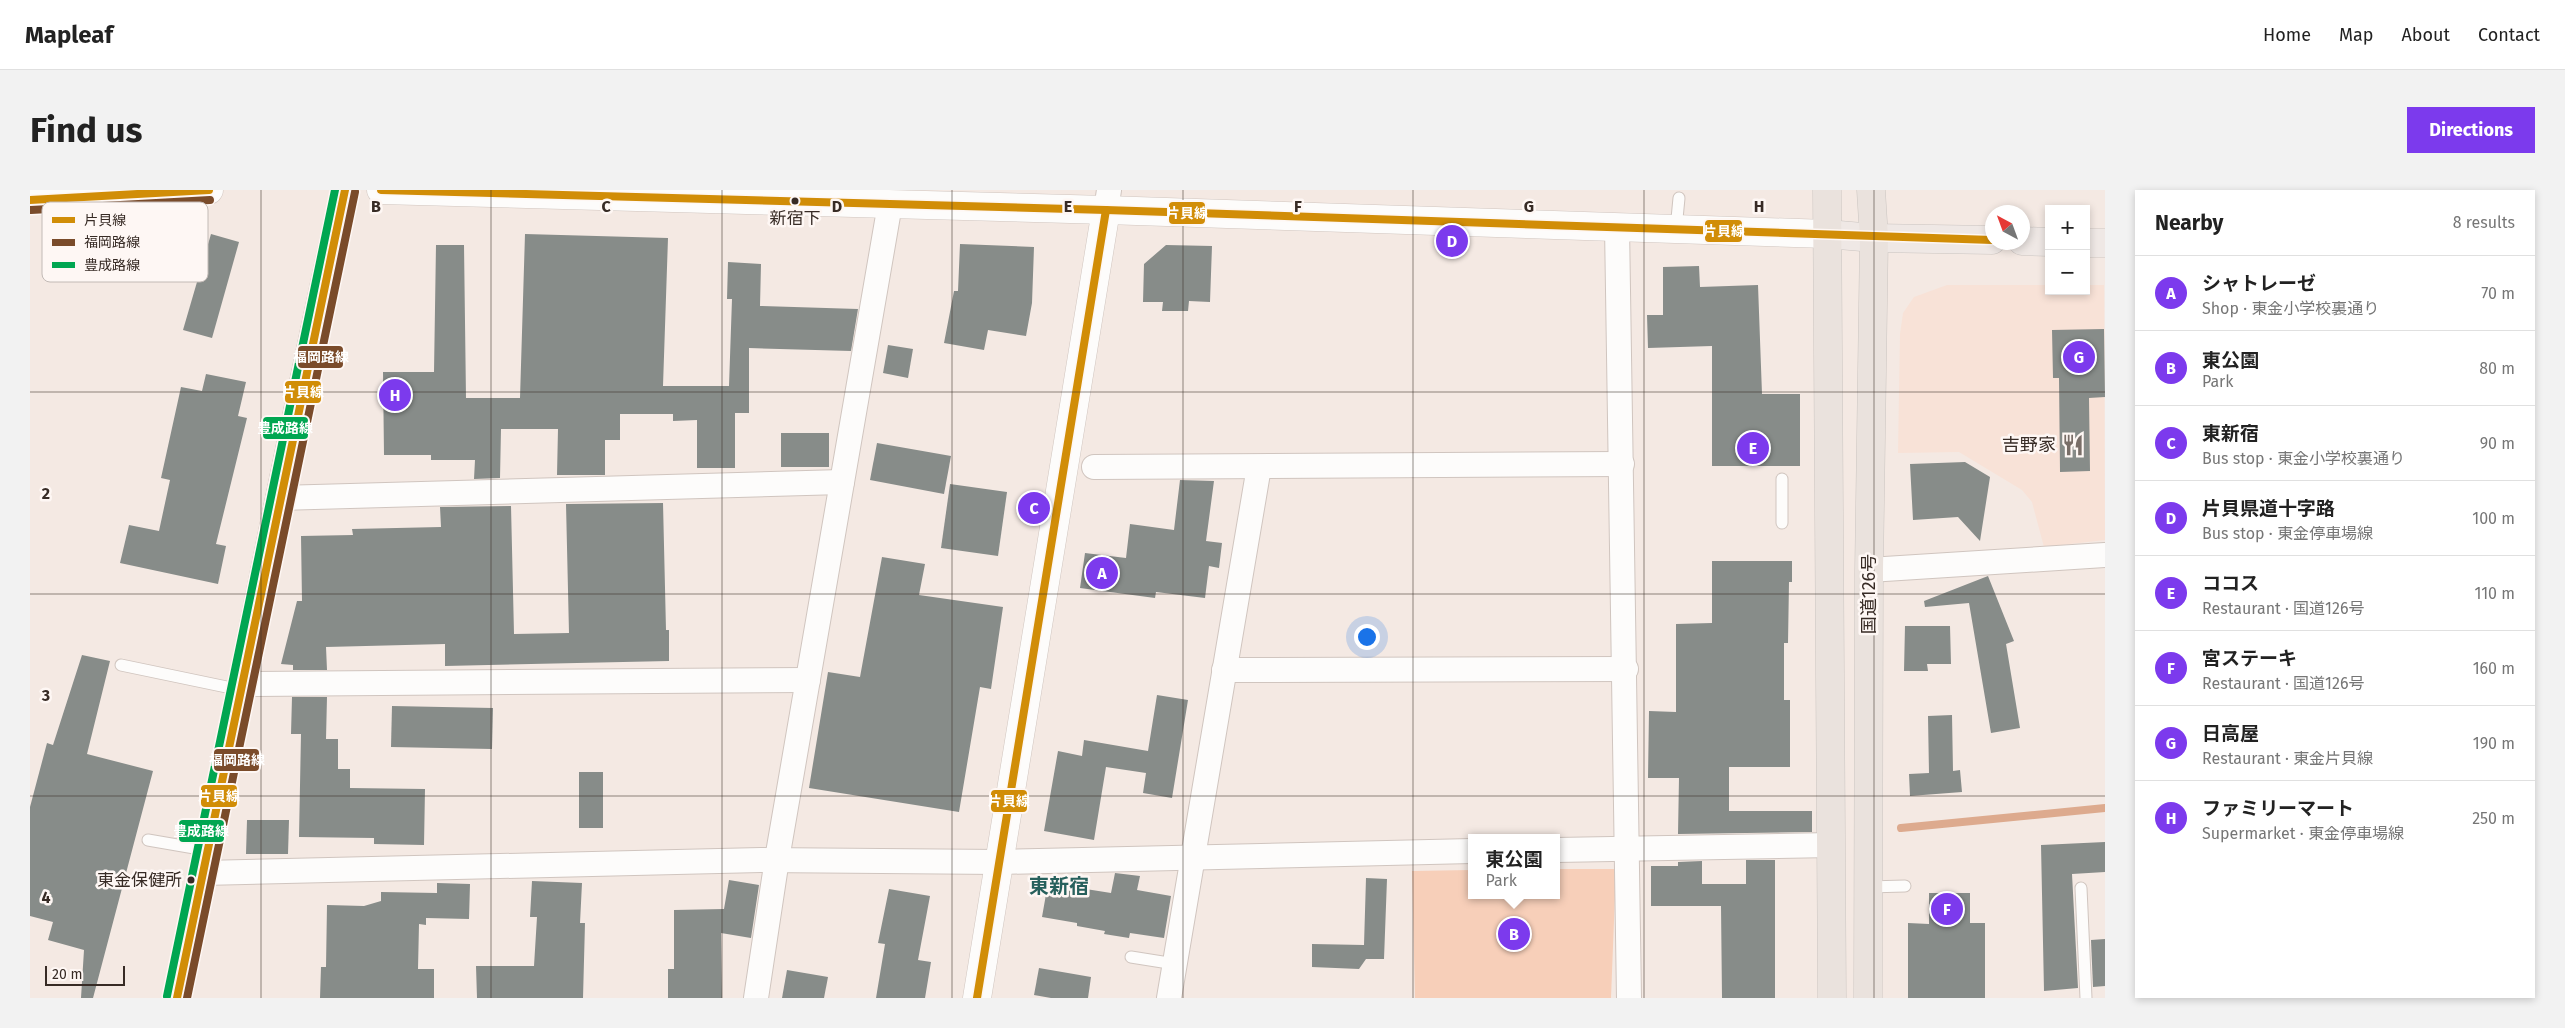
<!DOCTYPE html>
<html lang="en">
<head>
<meta charset="utf-8">
<style>
  :root { --surface:#fff; --page:#f2f2f2; --text:#222; --muted:#767676; --line:#e0e0e0; --accent:#7c3aed }
  body { margin:0; font-family:"Fira Sans","Noto Sans JP",sans-serif; background:var(--page); color:var(--text) }
  .controls { position:absolute; right:15px; top:15px; display:grid; overflow:hidden; border-radius:0px; box-shadow:0 2px 8px #0003 }
  .controls button { width:45px; height:45px; display:grid; place-items:center; padding:0; border:0; border-bottom:1px solid var(--line); background:var(--surface); color:var(--text); font:25px sans-serif }
  .compass { position:absolute; left:1955px; top:15px; width:45px; height:45px; border-radius:50%; background:var(--surface); box-shadow:0 2px 8px #0003; rotate:319deg }
  .scale { position:absolute; left:15px; bottom:12px; width:80px; box-sizing:border-box; padding-left:5px; border:2px solid #372b25; border-top:0; font-size:14px; line-height:18px; white-space:nowrap; color:#372b25; -webkit-text-stroke:4px #fef7f4; paint-order:stroke }
  .you { position:absolute; left:1336px; top:446px; width:18px; height:18px; margin:-12px; border:4px solid #fff; border-radius:50%; background:#1a73e8; box-shadow:0 0 0 8px #1a73e833 }
  .badge { display:grid; place-items:center; width:32px; height:32px; border-radius:50%; background:var(--accent); color:#fff; font-size:16px; font-weight:700 }
  .pin { position:absolute; translate:-50% -50%; border:2px solid #fff; box-shadow:0 1px 5px #0006 }
  .popup { position:absolute; left:1438px; top:644px; width:92px; height:65px; box-sizing:border-box; display:grid; place-content:center; border-radius:0px; background:var(--surface); filter:drop-shadow(0 1px 4px #0005); font-size:16px; white-space:nowrap; color:var(--muted) }
  .popup b { font-size:19px; color:var(--text) }
  .popup::after { content:''; position:absolute; left:50%; top:100%; margin-left:-10px; border:10px solid transparent; border-top-color:var(--surface) }
  .list { margin:0; padding:0; list-style:none }
  h2 { display:flex; justify-content:space-between; align-items:center; height:65px; margin:0; padding:0 20px; font-size:21px }
  h2 small { font-size:16px; font-weight:400; color:var(--muted) }
  .list li { display:grid; grid-template-columns:32px 1fr auto; gap:15px; align-items:center; box-sizing:border-box; height:75px; padding:0 20px; border-top:1px solid var(--line) }
  .list b { display:block; font-size:19px; white-space:nowrap }
  .list p { margin:0; font-size:16px; white-space:nowrap; color:var(--muted) }
  .list em { font-size:16px; font-style:normal; color:var(--muted) }
  .map { position:relative; flex:none; width:2075px; height:808px; overflow:hidden; border-radius:0px }
  header { display:flex; align-items:center; gap:30px; box-sizing:border-box; height:70px; padding:0 25px; background:var(--surface); border-bottom:1px solid var(--line) }
  header strong { font-size:24px }
  nav { display:flex; gap:28px; margin-inline-start:auto; font-size:18px }
  .intro { display:flex; align-items:center; justify-content:space-between; box-sizing:border-box; height:120px; padding:0 30px }
  h1 { margin:0; font-size:35px }
  .button { padding:12px 22px; border-radius:0px; background:var(--accent); color:#fff; font-size:18px; font-weight:700 }
  main { display:flex; gap:30px; padding:0 30px }
  aside { flex:1; background:var(--surface); border-radius:0px; box-shadow:0 2px 8px #0003 }
  .map>svg:first-child { display:block }
  .built { fill:#f8e2d7 }
  .green { fill:#f7cfb9 }
  .lines { fill:none; stroke-linecap:round; stroke-linejoin:round }
  .stream { stroke:#ddaa8e; stroke-width:8 }
  .building { fill:#878c89 }
  .service-casing { stroke:#d0c5bf; stroke-width:13 }
  .minor-casing { stroke:#d0c5bf; stroke-width:26 }
  .tertiary-casing { stroke:#d0c5bf; stroke-width:29 }
  .secondary-casing { stroke:#d0c5bf; stroke-width:29 }
  .primary-casing { stroke:#cbc5c1; stroke-width:29 }
  .trunk-casing { stroke:#cbc5c1; stroke-width:29 }
  .service { stroke:#fdfcfb; stroke-width:11 }
  .minor { stroke:#fdfcfb; stroke-width:24 }
  .tertiary { stroke:#fdfcfb; stroke-width:28 }
  .secondary { stroke:#fdfcfb; stroke-width:28 }
  .primary { stroke:#efe8e5; stroke-width:28 }
  .trunk { stroke:#eae2dd; stroke-width:28 }
  .bus-1-casing { stroke:#fef7f4; stroke-width:11 }
  .bus-2-casing { stroke:#fef7f4; stroke-width:11 }
  .bus-3-casing { stroke:#fef7f4; stroke-width:11 }
  .bus-1 { stroke:#d18d07; stroke-width:8 }
  .bus-2 { stroke:#7a4b2a; stroke-width:8 }
  .bus-3 { stroke:#00a651; stroke-width:8 }
  .grid { fill:none; stroke:#372b25; stroke-width:1; stroke-opacity:0.55 }
  .bus-dot { fill:#372b25; stroke:#fef7f4; stroke-width:2 }
  .labels { text-anchor:middle; stroke-width:5; stroke-linejoin:round; paint-order:stroke }
  .bus-label { font-size:17px; fill:#372b25; stroke:#fef7f4 }
  .poi-label { font-size:18px; fill:#372b25; stroke:#fef7f4; text-anchor:end }
  .street-label { font-size:18px; fill:#372b25; stroke:#fef7f4 }
  .quarter-label { font-size:20px; font-weight:bold; fill:#27605c; stroke:#fef7f4 }
  .key { fill:#fef7f4; stroke:#c2bab6; stroke-width:1 }
  .key-label { font-size:14px; fill:#372b25 }
  .grid-label { font-size:16px; text-anchor:middle; font-weight:bold; fill:#372b25; stroke:#fef7f4; stroke-width:5; stroke-linejoin:round; paint-order:stroke }
  .line-badge { stroke:#fef7f4; stroke-width:2 }
  .badge-label { font-size:14px; text-anchor:middle; font-weight:bold; fill:#fff }
</style>
</head>
<body>
<header>
<strong>Mapleaf</strong>
<nav><a>Home</a><a>Map</a><a>About</a><a>Contact</a></nav>
</header>
<div class="intro"><h1>Find us</h1><a class="button">Directions</a></div>
<main>
<div class="map">
<svg width="2075" height="808" viewBox="0 0 2075 808">
  <rect width="100%" height="100%" fill="#f4e9e3"/>
  <polygon class="built" points="1917,95 2019,95 2019,101 2056,101 2056,95 2074,95 2075,350 2014,357 2002,312 1992,300 1929,262 1868,263 1870,144 1873,123 1884,107"/>
  <polygon class="green" points="1527,679 1586,679 1581,808 1385,808 1382,681 1441,680 1442,705 1526,705"/>
  <g class="lines">
    <polyline class="stream" points="1871,638 2075,618"/>
  </g>
  <g class="building">
    <polygon points="181,44 209,52 182,148 153,140"/>
    <polygon points="495,44 638,48 633,196 699,196 702,109 697,109 698,72 731,74 730,116 828,119 821,161 719,158 719,223 705,223 705,278 667,278 667,230 643,231 643,224 590,224 590,250 575,250 575,285 527,285 528,239 471,239 470,288 444,289 445,270 401,270 401,265 354,265 353,182 404,182 406,55 434,55 436,208 490,208"/>
    <polygon points="930,54 1004,57 1002,113 996,146 958,140 954,160 914,153 924,101 928,101"/>
    <polygon points="1136,55 1182,56 1180,112 1159,111 1158,121 1132,121 1133,112 1113,112 1114,74"/>
    <polygon points="1669,76 1670,97 1728,95 1732,204 1770,204 1770,276 1682,276 1682,156 1618,158 1617,125 1633,125 1633,77"/>
    <polygon points="2074,139 2075,207 2059,208 2060,281 2030,282 2029,188 2023,188 2022,140"/>
    <polygon points="858,155 883,159 878,188 853,183"/>
    <polygon points="176,184 216,192 208,226 217,228 186,354 196,356 188,394 90,373 99,335 129,341 140,290 131,288 151,197 172,201"/>
    <rect x="751" y="243" width="48" height="34"/>
    <polygon points="847,253 921,266 914,304 840,290"/>
    <polygon points="1935,272 1960,287 1950,351 1928,327 1883,330 1880,274"/>
    <polygon points="1150,290 1184,291 1176,351 1192,353 1189,378 1179,376 1175,408 1126,402 1125,408 1050,398 1055,363 1096,368 1100,334 1144,340"/>
    <polygon points="920,294 977,302 968,366 911,358"/>
    <polygon points="633,313 636,440 639,440 639,471 415,476 415,454 296,457 297,480 263,480 263,475 251,474 267,411 272,411 271,346 323,345 322,339 411,337 410,317 481,316 484,444 539,443 536,314"/>
    <polygon points="852,367 895,374 889,405 973,417 961,499 950,497 929,622 779,598 798,482 830,487"/>
    <polygon points="1682,371 1762,371 1762,392 1759,392 1758,453 1754,453 1754,510 1760,510 1760,577 1699,577 1699,621 1782,621 1782,642 1648,644 1649,588 1618,588 1619,521 1646,522 1646,434 1682,433"/>
    <polygon points="1958,386 1984,451 1976,454 1990,538 1961,543 1939,413 1895,417 1894,411"/>
    <polygon points="1875,436 1920,436 1921,474 1897,474 1898,481 1874,481"/>
    <polygon points="52,465 80,471 57,564 123,581 63,808 51,808 54,760 18,750 23,732 0,726 0,617 17,553 23,555"/>
    <polygon points="1127,505 1158,510 1142,608 1113,603 1116,583 1076,577 1064,650 1014,641 1028,561 1052,566 1054,550 1118,561"/>
    <polygon points="262,507 297,507 296,549 308,549 308,579 320,579 320,598 395,599 394,655 344,654 344,648 269,647 271,544 261,544"/>
    <polygon points="362,516 463,518 462,559 361,557"/>
    <polygon points="1922,525 1923,581 1930,580 1932,602 1880,606 1879,584 1899,583 1898,526"/>
    <rect x="549" y="582" width="24" height="56"/>
    <polygon points="217,630 259,630 258,664 216,664"/>
    <polygon points="2075,652 2075,682 2042,684 2048,798 2014,801 2011,655"/>
    <polygon points="1716,670 1745,670 1745,808 1692,808 1691,716 1621,716 1621,676 1648,676 1648,672 1672,671 1672,694 1716,694"/>
    <polygon points="1085,683 1110,686 1107,700 1141,706 1134,748 1100,743 1099,748 1074,744 1075,741 1047,736 1047,733 1012,727 1018,693 1081,703"/>
    <polygon points="1336,688 1357,689 1354,769 1336,769 1329,779 1282,777 1282,754 1334,755"/>
    <polygon points="699,690 729,695 721,748 691,743 692,808 638,808 638,779 644,779 644,720 694,719"/>
    <polygon points="502,691 552,693 550,733 555,733 553,808 447,808 446,776 504,776 507,727 500,727"/>
    <polygon points="407,693 440,694 439,729 396,728 396,735 389,734 388,779 404,779 404,808 290,808 291,777 296,777 297,715 334,716 351,711 351,702 407,703"/>
    <polygon points="859,699 900,706 888,770 901,772 895,808 846,808 855,754 848,753"/>
    <polygon points="1899,703 1940,703 1940,733 1955,733 1955,808 1878,808 1878,733 1899,734"/>
    <polygon points="2075,749 2075,796 2063,797 2061,750"/>
    <polygon points="1009,778 1061,787 1058,808 1021,808 1004,805"/>
    <polygon points="757,780 798,787 794,808 752,808"/>
  </g>
  <g class="lines">
    <g class="service-casing">
      <g id="service">
        <polyline points="1646,39 1649,8"/>
        <polyline points="1752,289 1752,333"/>
        <polyline points="91,475 211,500"/>
        <polyline points="118,650 176,660"/>
        <polyline points="1838,697 1875,696"/>
        <polyline points="2051,698 2056,808"/>
        <polyline points="1101,767 1145,774"/>
      </g>
    </g>
    <g class="minor-casing">
      <g id="minor">
        <polyline points="1076,20 1079,0"/>
        <polyline points="1587,36 1599,808"/>
        <polyline points="1064,277 1592,274"/>
        <polyline points="249,308 812,292"/>
        <polyline points="1839,380 2075,365"/>
        <polyline points="1194,480 1596,479"/>
        <polyline points="213,494 778,490"/>
        <polyline points="1526,660 1802,655"/>
        <polyline points="173,683 731,670 970,672 1442,661"/>
        <polyline points="726,808 747,669 860,14"/>
        <polyline points="1139,808 1229,277"/>
      </g>
    </g>
    <g class="tertiary-casing">
      <g id="tertiary">
        <path d="M147 808C204 539 255 268 315 0"/>
        <polyline points="947,808 1076,20"/>
      </g>
    </g>
    <g class="secondary-casing">
      <g id="secondary">
        <polyline points="351,0 1076,20 1797,44"/>
        <polyline points="0,10 179,0"/>
      </g>
    </g>
    <g class="primary-casing">
      <g id="primary">
        <polyline points="1797,44 1844,48 1962,50"/>
        <polyline points="1992,51 2019,52"/>
        <polyline points="2056,53 2075,53"/>
      </g>
    </g>
    <g class="trunk-casing">
      <g id="trunk">
        <polyline points="1797,0 1802,808"/>
        <polyline points="1838,808 1839,380 1844,48 1841,0"/>
      </g>
    </g>
    <use href="#service" class="service"/>
    <use href="#minor" class="minor"/>
    <use href="#tertiary" class="tertiary"/>
    <use href="#secondary" class="secondary"/>
    <use href="#primary" class="primary"/>
    <use href="#trunk" class="trunk"/>
    <g class="bus-1-casing">
      <g id="bus-1">
        <polyline points="351,0 1076,20 1962,50"/>
        <polyline points="0,10 179,0"/>
        <polyline points="147,808 315,0"/>
        <polyline points="947,808 1076,20"/>
      </g>
    </g>
    <g class="bus-2-casing">
      <g id="bus-2">
        <polyline points="1,20 180,10"/>
        <polyline points="157,808 325,2"/>
      </g>
    </g>
    <g class="bus-3-casing">
      <polyline id="bus-3" points="137,806 305,0"/>
    </g>
    <use href="#bus-1" class="bus-1"/>
    <use href="#bus-2" class="bus-2"/>
    <use href="#bus-3" class="bus-3"/>
  </g>
  <path class="grid" d="M231 0V808M461 0V808M692 0V808M922 0V808M1153 0V808M1383 0V808M1614 0V808M1844 0V808M0 202H2075M0 404H2075M0 606H2075"/>
  <defs>
    <g id="restaurant-bare" transform="scale(1.725)"><path d="M-5-6h1v4h1v-4h1v4h1v-4h1v5L-1.5 .5V6h-2V.5L-5-1ZM5-6V6H3V1.5H1.5Q1.5-4 5-6Z" fill="#796e68" stroke="#fef7f4" stroke-width="2.5" paint-order="stroke"/></g>
  </defs>
  <g fill-rule="evenodd">
    <use href="#restaurant-bare" x="2043" y="255"/>
  </g>
  <g class="bus-dot">
    <circle cx="765" cy="11" r="4.5"/>
    <circle cx="161" cy="690" r="4.5"/>
  </g>
  <g class="labels">
    <g class="bus-label">
      <text x="765" y="34">新宿下</text>
      <text x="152" y="696" text-anchor="end">東金保健所</text>
    </g>
    <g class="poi-label">
      <text x="2026" y="261">吉野家</text>
    </g>
    <g class="street-label">
      <text transform="translate(1839 404) rotate(-90)" y="6">国道126号</text>
    </g>
    <g class="quarter-label">
      <text x="1029" y="703">東新宿</text>
    </g>
  </g>
  <rect x="12" y="12" width="166" height="80" rx="8" class="key"/>
  <rect x="22" y="27" width="23" height="6" fill="#d18d07"/>
  <rect x="22" y="49" width="23" height="7" fill="#7a4b2a"/>
  <rect x="22" y="72" width="23" height="6" fill="#00a651"/>
  <g class="key-label">
    <text x="54" y="35">片貝線</text>
    <text x="54" y="57">福岡路線</text>
    <text x="54" y="80">豊成路線</text>
  </g>
  <g class="grid-label">
    <text x="346" y="22">B</text>
    <text x="576" y="22">C</text>
    <text x="807" y="22">D</text>
    <text x="1038" y="22">E</text>
    <text x="1268" y="22">F</text>
    <text x="1499" y="22">G</text>
    <text x="1729" y="22">H</text>
    <text x="16" y="309">2</text>
    <text x="16" y="511">3</text>
    <text x="16" y="713">4</text>
  </g>
  <g class="line-badge">
    <rect x="1138" y="11" width="38" height="24" rx="5" fill="#d18d07"/>
    <rect x="1674" y="29" width="39" height="24" rx="5" fill="#d18d07"/>
    <rect x="267" y="155" width="47" height="24" rx="5" fill="#7a4b2a"/>
    <rect x="254" y="190" width="38" height="24" rx="5" fill="#d18d07"/>
    <rect x="232" y="226" width="47" height="24" rx="5" fill="#00a651"/>
    <rect x="183" y="558" width="47" height="24" rx="5" fill="#7a4b2a"/>
    <rect x="170" y="594" width="38" height="24" rx="5" fill="#d18d07"/>
    <rect x="960" y="599" width="38" height="24" rx="5" fill="#d18d07"/>
    <rect x="148" y="629" width="47" height="24" rx="5" fill="#00a651"/>
  </g>
  <g class="badge-label">
    <text x="1157" y="28">片貝線</text>
    <text x="1694" y="46">片貝線</text>
    <text x="291" y="172">福岡路線</text>
    <text x="273" y="207">片貝線</text>
    <text x="255" y="243">豊成路線</text>
    <text x="207" y="575">福岡路線</text>
    <text x="189" y="611">片貝線</text>
    <text x="979" y="616">片貝線</text>
    <text x="171" y="646">豊成路線</text>
  </g>
</svg>
<div class="controls">
<button>+</button>
<button>−</button>
</div>
<svg class="compass" viewBox="-18 -18 36 36"><path d="M0-13l5 13h-10z" fill="#e53935"/><path d="M0 13l5-13h-10z" fill="#767676"/></svg>
<div class="scale">20 m</div>
<div class="you"></div>
<div class="pin badge" style="left:1072px;top:383px">A</div>
<div class="pin badge" style="left:1484px;top:744px">B</div>
<div class="popup"><b>東公園</b>Park</div>
<div class="pin badge" style="left:1004px;top:318px">C</div>
<div class="pin badge" style="left:1422px;top:51px">D</div>
<div class="pin badge" style="left:1723px;top:258px">E</div>
<div class="pin badge" style="left:1917px;top:719px">F</div>
<div class="pin badge" style="left:2049px;top:167px">G</div>
<div class="pin badge" style="left:365px;top:205px">H</div>
</div>
<aside>
<h2>Nearby<small>8 results</small></h2>
<ul class="list">
<li><span class="badge">A</span><div><b>シャトレーゼ</b><p>Shop · 東金小学校裏通り</p></div><em>70 m</em></li>
<li><span class="badge">B</span><div><b>東公園</b><p>Park</p></div><em>80 m</em></li>
<li><span class="badge">C</span><div><b>東新宿</b><p>Bus stop · 東金小学校裏通り</p></div><em>90 m</em></li>
<li><span class="badge">D</span><div><b>片貝県道十字路</b><p>Bus stop · 東金停車場線</p></div><em>100 m</em></li>
<li><span class="badge">E</span><div><b>ココス</b><p>Restaurant · 国道126号</p></div><em>110 m</em></li>
<li><span class="badge">F</span><div><b>宮ステーキ</b><p>Restaurant · 国道126号</p></div><em>160 m</em></li>
<li><span class="badge">G</span><div><b>日高屋</b><p>Restaurant · 東金片貝線</p></div><em>190 m</em></li>
<li><span class="badge">H</span><div><b>ファミリーマート</b><p>Supermarket · 東金停車場線</p></div><em>250 m</em></li>
</ul>
</aside>
</main>
</body>
</html>
